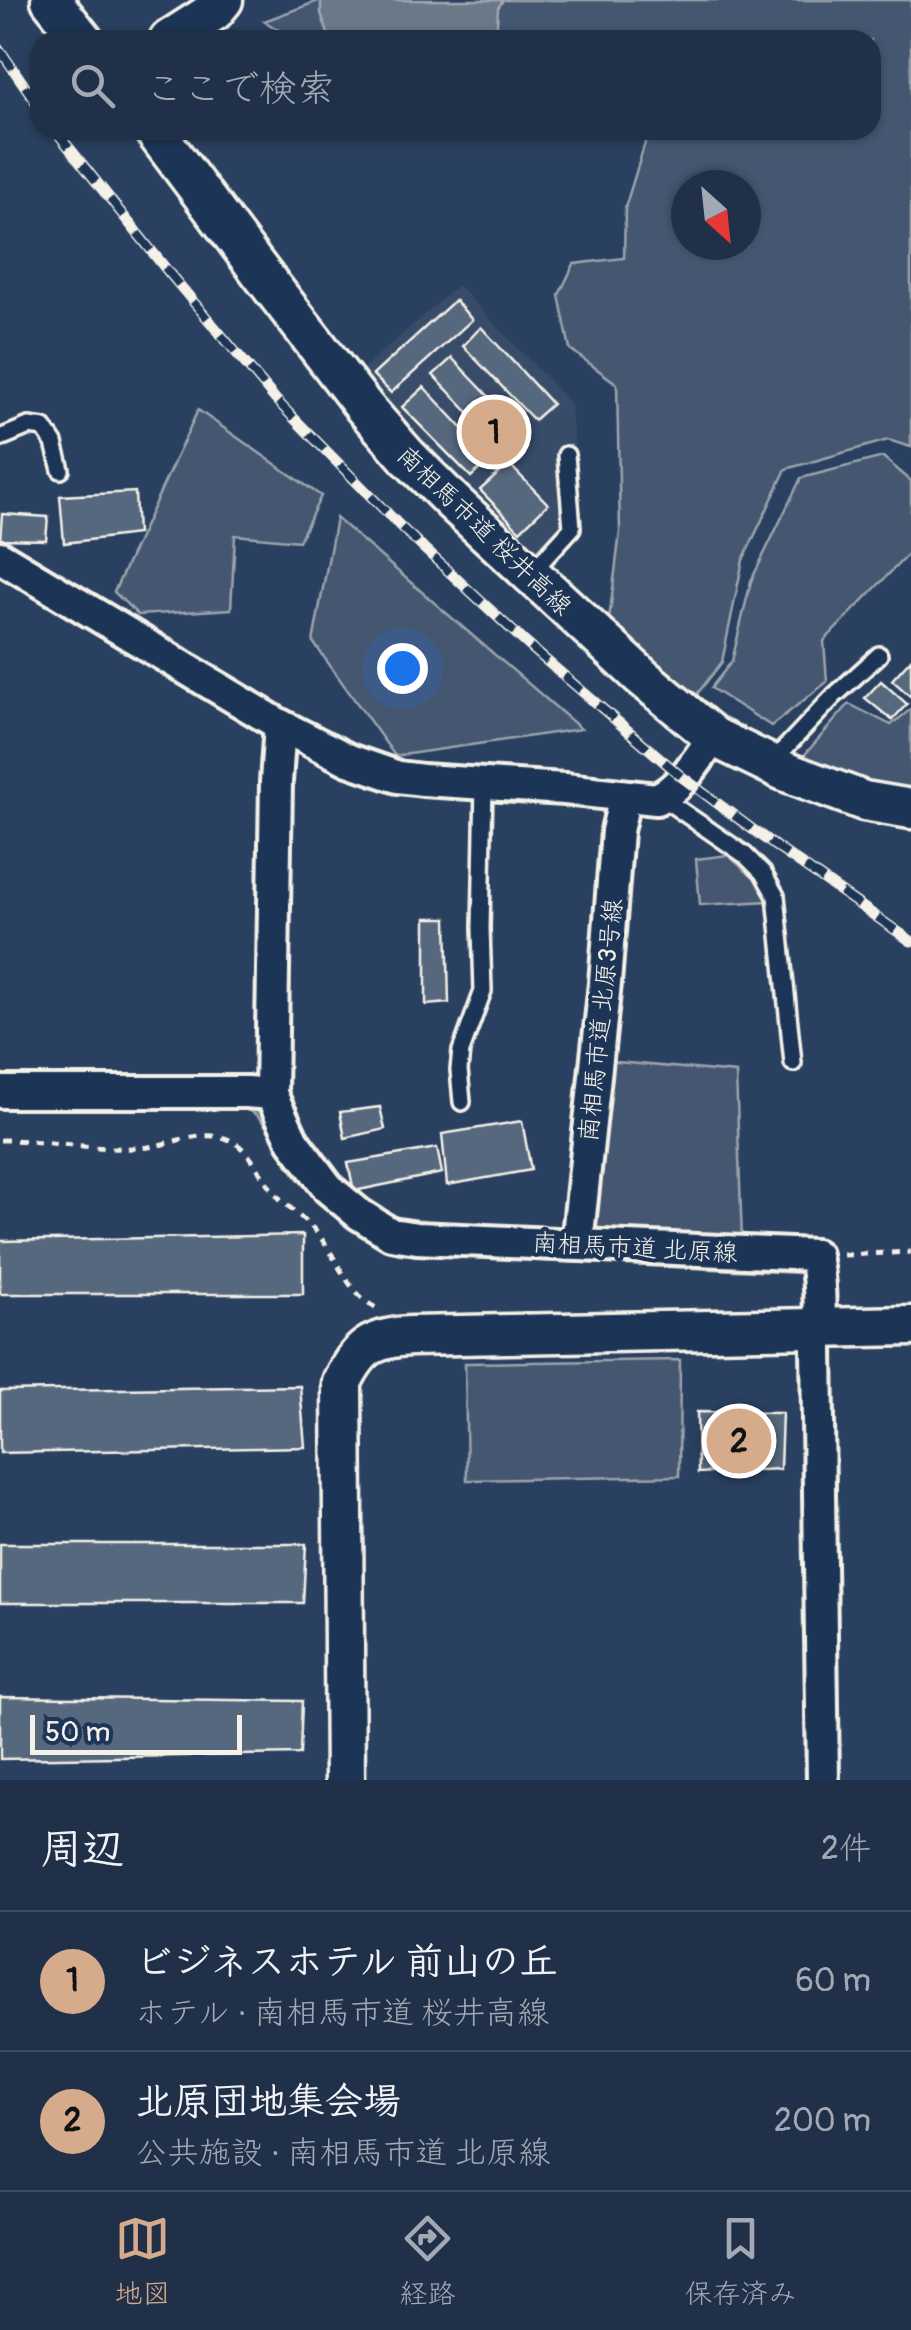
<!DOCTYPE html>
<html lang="ja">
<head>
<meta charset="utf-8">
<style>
  :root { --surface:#203048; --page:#2d3c52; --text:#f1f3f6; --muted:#a2a9b4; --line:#3d4b60; --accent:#d6ab8b }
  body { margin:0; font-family:Pangolin,"Klee One",sans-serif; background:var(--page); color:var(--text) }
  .compass { position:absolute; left:671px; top:170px; width:90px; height:90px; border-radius:50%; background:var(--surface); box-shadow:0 2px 8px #0004; rotate:153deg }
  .scale { position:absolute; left:30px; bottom:25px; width:212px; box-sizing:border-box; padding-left:10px; border:5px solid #f4f1e8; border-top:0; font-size:28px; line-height:35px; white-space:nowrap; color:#f4f1e8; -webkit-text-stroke:8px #1d3557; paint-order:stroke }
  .you { position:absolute; left:402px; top:668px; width:35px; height:35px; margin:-25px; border:8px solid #fff; border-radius:50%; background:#1a73e8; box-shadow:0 0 0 15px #1a73e833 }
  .badge { display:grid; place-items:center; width:65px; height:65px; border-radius:50%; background:var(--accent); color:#111; font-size:32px; font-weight:700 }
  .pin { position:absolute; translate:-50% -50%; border:5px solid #fff; box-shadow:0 2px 10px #0006 }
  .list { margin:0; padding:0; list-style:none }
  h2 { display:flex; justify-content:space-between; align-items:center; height:130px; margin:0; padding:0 40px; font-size:42px }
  h2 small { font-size:32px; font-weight:400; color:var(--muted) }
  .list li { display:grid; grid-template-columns:65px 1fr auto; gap:30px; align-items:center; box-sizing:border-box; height:140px; padding:0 40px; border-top:2px solid var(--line) }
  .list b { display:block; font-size:38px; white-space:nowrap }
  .list p { margin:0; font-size:32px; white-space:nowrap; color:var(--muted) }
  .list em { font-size:32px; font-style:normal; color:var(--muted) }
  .icon { flex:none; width:55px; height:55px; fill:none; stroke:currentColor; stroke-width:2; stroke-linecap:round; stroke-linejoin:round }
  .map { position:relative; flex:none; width:911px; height:1780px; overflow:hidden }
  .search { position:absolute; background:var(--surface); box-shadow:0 2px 8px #0004; left:30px; right:30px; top:30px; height:110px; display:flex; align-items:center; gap:25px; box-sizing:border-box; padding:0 35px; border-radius:30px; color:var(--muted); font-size:38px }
  .sheet { height:410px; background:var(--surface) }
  nav { display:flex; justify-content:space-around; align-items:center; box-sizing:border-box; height:140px; border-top:2px solid var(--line); background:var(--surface); font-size:28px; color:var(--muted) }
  nav a { display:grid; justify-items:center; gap:5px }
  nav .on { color:var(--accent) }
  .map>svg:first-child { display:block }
  .built { fill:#374c69 }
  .green { fill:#445771; stroke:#9ca4ac; stroke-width:2.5; fill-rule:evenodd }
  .water { fill:#6a788a; stroke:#a1a8b0; stroke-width:2.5 }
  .building { fill:#56677d; stroke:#f4f1e8; stroke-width:2.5 }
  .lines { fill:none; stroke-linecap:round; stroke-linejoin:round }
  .service-casing { stroke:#f4f1e8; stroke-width:22 }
  .minor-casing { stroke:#f4f1e8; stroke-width:38 }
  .tertiary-casing { stroke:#f4f1e8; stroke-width:45 }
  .path { stroke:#f4f1e8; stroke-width:5; stroke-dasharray:8 8; stroke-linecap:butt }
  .service { stroke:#1d3557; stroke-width:15 }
  .minor { stroke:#1d3557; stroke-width:30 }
  .tertiary { stroke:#1d3557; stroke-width:38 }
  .rail-casing { stroke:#f4f1e8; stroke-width:11 }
  .rail { stroke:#1d3557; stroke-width:8; stroke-dasharray:22; stroke-linecap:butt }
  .labels { text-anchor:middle; stroke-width:8; stroke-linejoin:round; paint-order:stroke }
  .street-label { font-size:25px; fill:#f4f1e8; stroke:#1d3557 }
</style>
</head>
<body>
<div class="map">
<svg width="911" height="1780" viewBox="0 0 911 1780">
  <rect width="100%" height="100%" fill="#2a4060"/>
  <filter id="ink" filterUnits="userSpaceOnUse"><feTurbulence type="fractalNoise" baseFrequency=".01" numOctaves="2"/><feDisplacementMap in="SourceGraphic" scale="20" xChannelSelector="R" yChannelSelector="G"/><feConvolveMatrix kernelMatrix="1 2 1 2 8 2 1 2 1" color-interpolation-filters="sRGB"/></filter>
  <g filter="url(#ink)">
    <polygon class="built" points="458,285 570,403 583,530 551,565 443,461 360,371"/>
    <g class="green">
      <polygon points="321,0 352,40 295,40 264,21"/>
      <path d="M489 0H911V447L888 440 786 469 743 560 722 662 694 698 609 620 620 532 617 384 570 349 559 295 574 264 624 258 625 208 649 130H871V40H474ZM686 185H746V245H686Z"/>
      <polygon points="198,410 321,496 299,541 235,535 231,609 138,615 114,592"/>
      <polygon points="883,457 911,481 911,551 824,641 827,682 771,726 711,688 732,661 751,581 801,478"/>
      <polygon points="336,518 581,729 395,756 313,642"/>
      <polygon points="849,704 891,725 911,709 911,816 800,760"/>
      <polygon points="728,855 757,881 768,901 700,905 696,859"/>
      <polygon points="606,1061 736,1073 742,1241 594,1228"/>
      <polygon points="680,1360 679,1476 467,1480 465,1363"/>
    </g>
    <g class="water">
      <polygon points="321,0 503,0 498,8 496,40 330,40 321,13"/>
      <path d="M179 1102 255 1108 368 1236 773 1267 798 1270V1273L399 1254C359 1241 310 1199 287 1164 278 1150 266 1120 253 1113 238 1104 210 1106 192 1106 128 1105 64 1107 0 1107V1104Z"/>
    </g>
    <g class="building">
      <polygon points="455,300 472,320 391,393 373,375"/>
      <polygon points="481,327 552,404 534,420 463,346"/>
      <polygon points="452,358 521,430 503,448 433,375"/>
      <polygon points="424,387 491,459 471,477 402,407"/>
      <polygon points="509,464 548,504 520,531 480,490"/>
      <polygon points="135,492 137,534 64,543 60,496"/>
      <polygon points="2,514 48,517 46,540 0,539"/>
      <polygon points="911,659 911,697 892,680"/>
      <polygon points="881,681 907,704 892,720 865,698"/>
      <polygon points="426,918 447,918 449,1003 426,1005"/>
      <polygon points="380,1107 385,1129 345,1138 340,1112"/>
      <polygon points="522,1121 531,1170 447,1185 442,1134"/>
      <polygon points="437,1148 442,1173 354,1191 348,1163"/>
      <polygon points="303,1235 303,1294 0,1294 0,1241"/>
      <polygon points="300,1386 305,1447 0,1453 0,1391"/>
      <polygon points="697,1412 782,1413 780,1469 698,1473"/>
      <polygon points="0,1544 306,1544 303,1603 0,1603"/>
      <polygon points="0,1697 302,1701 300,1754 0,1759"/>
    </g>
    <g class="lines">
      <g class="service-casing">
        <g id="service">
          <polyline points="0,438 29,426 44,428 54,443 61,470"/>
          <polyline points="530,574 572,528 566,455"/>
          <polyline points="770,764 834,696 879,655"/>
          <polyline points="661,797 745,855 763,873 776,896 793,1063"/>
          <polyline points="462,1102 459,1070 461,1051 483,991 481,928 484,785"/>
        </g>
      </g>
      <g class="minor-casing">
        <g id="minor">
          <path d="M0 557 280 725 349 760 398 777 423 780 565 789 656 799C681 789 698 758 714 737"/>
          <path d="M0 1092H246L271 1094 293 1141 329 1189 359 1214 391 1234 417 1238 815 1255C821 1287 821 1316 817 1348L823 1780"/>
          <polyline points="271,1094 276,782 280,725"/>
          <polyline points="577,1244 605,983 617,831 625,796"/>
        </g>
      </g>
      <g class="tertiary-casing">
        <g id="tertiary">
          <polyline points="51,0 83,40"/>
          <polyline points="169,40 214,11 223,0"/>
          <polyline points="154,130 261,273 365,408 407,456 453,502 642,677 714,737 784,771 864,801 911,809"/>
          <path d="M345 1780 342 1382C359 1347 372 1338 411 1336L911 1326"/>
        </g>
      </g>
      <g class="path">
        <path d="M0 1140C46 1140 91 1150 138 1148 165 1147 194 1131 221 1137 248 1143 257 1171 273 1191 285 1206 304 1217 317 1233 339 1259 346 1293 378 1309"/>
        <polyline points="843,1255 911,1252"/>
      </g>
      <use href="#service" class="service"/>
      <use href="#minor" class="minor"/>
      <use href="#tertiary" class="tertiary"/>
      <g class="rail-casing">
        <g id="rail">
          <polyline points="0,50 40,108"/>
          <polyline points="55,130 170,274 276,400 403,529 527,644 682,777 775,846 911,941"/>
        </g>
      </g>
      <use href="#rail" class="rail"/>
    </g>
  </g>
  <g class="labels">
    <g class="street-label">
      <text transform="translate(485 530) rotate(44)" y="9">南相馬市道 桜井高線</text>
      <text transform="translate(600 1020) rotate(-84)" y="9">南相馬市道 北原3号線</text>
      <text transform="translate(635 1247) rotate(3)" y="9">南相馬市道 北原線</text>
    </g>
  </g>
</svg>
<svg class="compass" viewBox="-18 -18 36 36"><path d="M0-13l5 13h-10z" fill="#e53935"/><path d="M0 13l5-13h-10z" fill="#a2a9b4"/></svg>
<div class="scale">50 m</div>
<div class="you"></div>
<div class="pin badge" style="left:494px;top:432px">1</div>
<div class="pin badge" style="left:739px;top:1441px">2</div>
<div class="search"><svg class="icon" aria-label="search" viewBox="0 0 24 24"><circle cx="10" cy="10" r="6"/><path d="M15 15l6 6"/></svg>ここで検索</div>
</div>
<section class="sheet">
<h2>周辺<small>2件</small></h2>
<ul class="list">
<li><span class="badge">1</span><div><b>ビジネスホテル 前山の丘</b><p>ホテル · 南相馬市道 桜井高線</p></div><em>60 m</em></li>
<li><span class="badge">2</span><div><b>北原団地集会場</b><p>公共施設 · 南相馬市道 北原線</p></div><em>200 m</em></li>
</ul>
</section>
<nav>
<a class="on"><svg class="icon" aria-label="map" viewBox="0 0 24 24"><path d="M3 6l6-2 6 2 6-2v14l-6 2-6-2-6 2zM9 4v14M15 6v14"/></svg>地図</a>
<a><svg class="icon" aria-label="directions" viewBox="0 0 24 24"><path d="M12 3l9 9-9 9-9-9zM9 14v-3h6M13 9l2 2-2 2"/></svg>経路</a>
<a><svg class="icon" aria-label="saved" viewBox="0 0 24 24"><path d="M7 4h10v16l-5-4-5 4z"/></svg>保存済み</a>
</nav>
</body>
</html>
